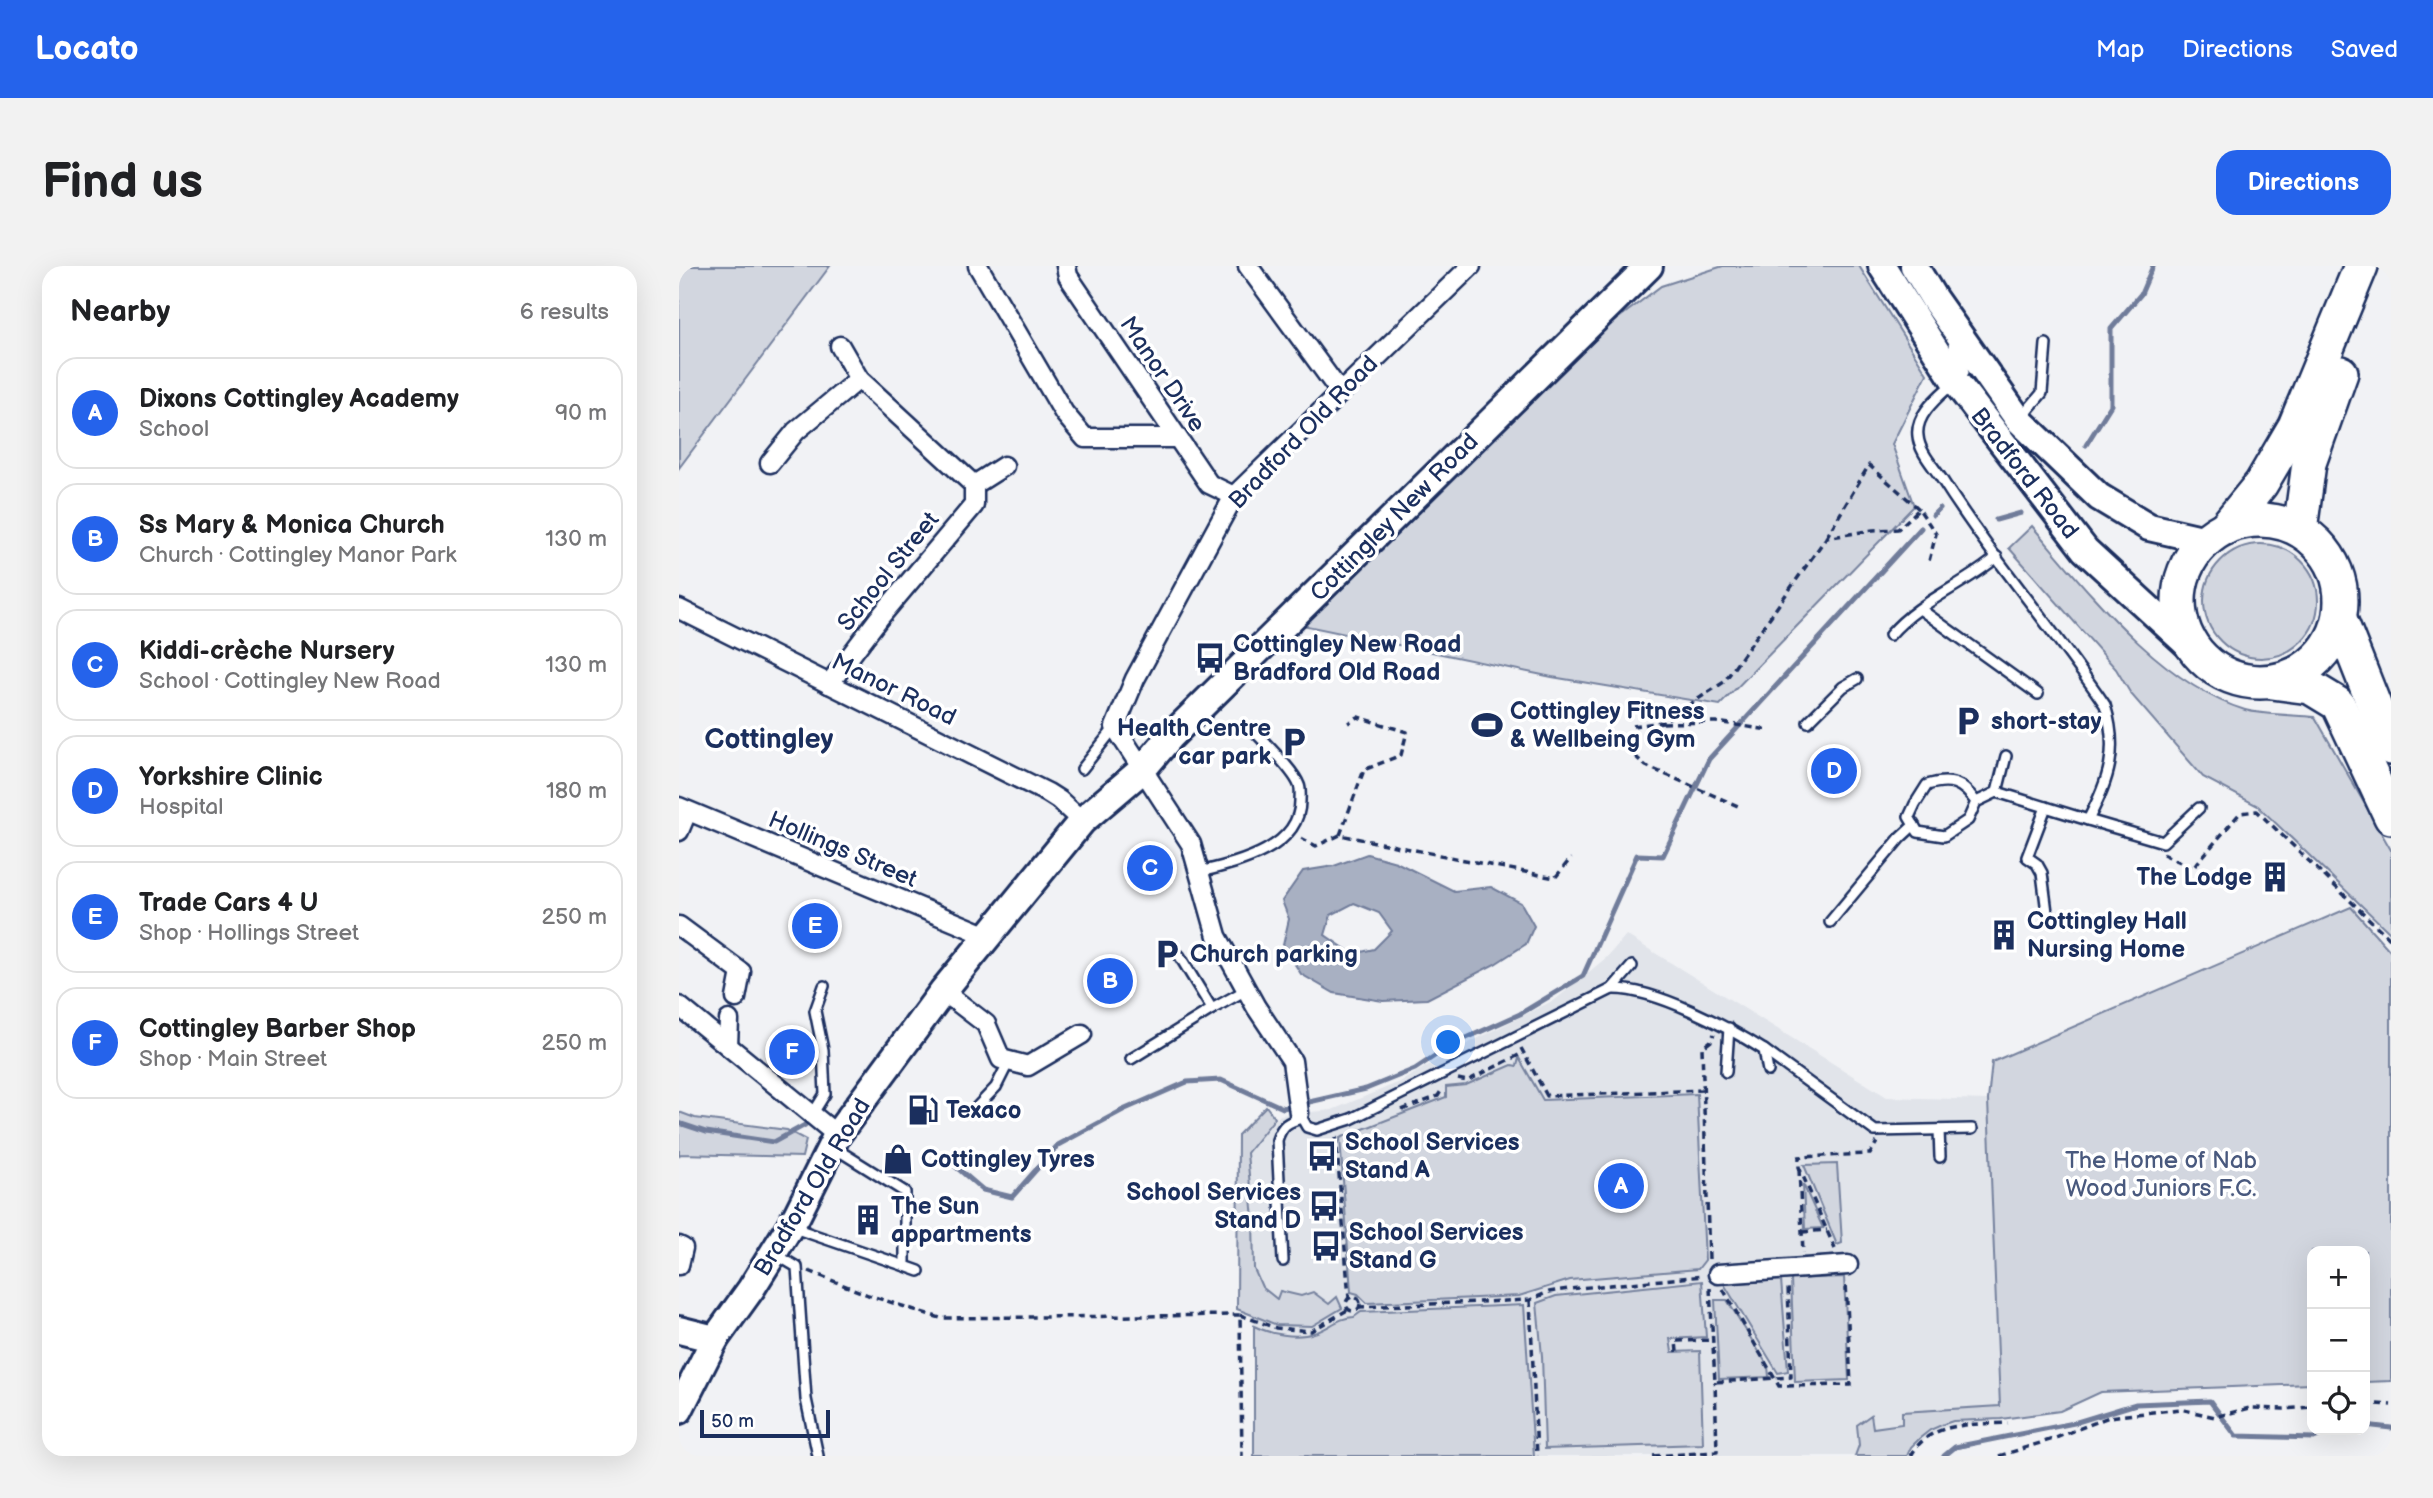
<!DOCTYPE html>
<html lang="en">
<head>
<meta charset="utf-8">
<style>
  :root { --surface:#fff; --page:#f2f2f2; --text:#202124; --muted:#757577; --line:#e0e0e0; --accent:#2563eb }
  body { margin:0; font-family:"Balsamiq Sans",sans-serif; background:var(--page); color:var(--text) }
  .controls { position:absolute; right:21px; bottom:21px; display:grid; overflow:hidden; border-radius:14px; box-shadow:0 7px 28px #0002 }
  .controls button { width:63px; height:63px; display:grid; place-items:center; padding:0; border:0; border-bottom:2px solid var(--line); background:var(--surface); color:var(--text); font:35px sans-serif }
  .scale { position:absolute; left:21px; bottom:18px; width:130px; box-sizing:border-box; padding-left:7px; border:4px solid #1b2f5e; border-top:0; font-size:19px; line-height:24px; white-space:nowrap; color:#1b2f5e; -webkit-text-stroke:5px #fff; paint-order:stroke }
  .you { position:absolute; left:770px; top:777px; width:24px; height:24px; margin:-18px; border:5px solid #fff; border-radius:50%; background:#1a73e8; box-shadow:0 0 0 10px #1a73e833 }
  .badge { display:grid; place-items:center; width:46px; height:46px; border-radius:50%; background:var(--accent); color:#fff; font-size:23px; font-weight:700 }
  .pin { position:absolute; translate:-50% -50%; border:4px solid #fff; box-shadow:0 2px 7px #0006 }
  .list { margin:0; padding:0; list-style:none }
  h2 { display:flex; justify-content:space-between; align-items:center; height:91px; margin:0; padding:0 28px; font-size:30px }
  h2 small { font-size:23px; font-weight:400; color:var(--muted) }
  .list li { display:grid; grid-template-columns:46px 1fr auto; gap:21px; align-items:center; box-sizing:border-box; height:112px; margin:0 14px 14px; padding:0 14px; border:2px solid var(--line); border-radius:21px }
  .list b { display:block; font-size:26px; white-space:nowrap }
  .list p { margin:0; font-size:23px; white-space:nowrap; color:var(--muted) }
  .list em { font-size:23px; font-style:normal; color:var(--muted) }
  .icon { flex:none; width:38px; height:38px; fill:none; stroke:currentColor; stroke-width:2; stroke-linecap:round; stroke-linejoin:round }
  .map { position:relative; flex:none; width:1712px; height:1190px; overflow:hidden; border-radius:21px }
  header { display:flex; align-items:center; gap:42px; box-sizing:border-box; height:98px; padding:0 35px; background:var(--accent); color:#fff }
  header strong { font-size:33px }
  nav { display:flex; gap:38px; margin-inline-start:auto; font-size:24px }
  .intro { display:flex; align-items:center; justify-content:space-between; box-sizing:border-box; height:168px; padding:0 42px }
  h1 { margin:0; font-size:49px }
  .button { padding:18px 32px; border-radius:21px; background:var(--accent); color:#fff; font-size:24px; font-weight:700 }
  main { display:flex; gap:42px; padding:0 42px }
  aside { flex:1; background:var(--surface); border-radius:21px; box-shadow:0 7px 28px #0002 }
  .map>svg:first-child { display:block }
  .built { fill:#e1e4ea }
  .green { fill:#d2d6df; stroke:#76829e; stroke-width:2 }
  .water { fill:#a8b0c2; stroke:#707c9a; stroke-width:2; fill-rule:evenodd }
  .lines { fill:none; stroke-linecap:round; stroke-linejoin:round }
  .stream { stroke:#707c9a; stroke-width:5 }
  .lane-casing { stroke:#1b2f5e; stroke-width:14 }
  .street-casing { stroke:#1b2f5e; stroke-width:23 }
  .secondary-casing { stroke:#1b2f5e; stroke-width:32 }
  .highway-casing { stroke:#1b2f5e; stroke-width:38 }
  .path { stroke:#1b2f5e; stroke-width:3.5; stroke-dasharray:7 5; stroke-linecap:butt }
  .lane { stroke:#fff; stroke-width:9 }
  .street { stroke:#fff; stroke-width:18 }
  .secondary { stroke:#fff; stroke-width:26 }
  .highway { stroke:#fff; stroke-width:33 }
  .labels { text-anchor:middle; stroke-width:7; stroke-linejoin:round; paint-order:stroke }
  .street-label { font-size:24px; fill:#1b2f5e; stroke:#fff }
  .poi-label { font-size:24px; font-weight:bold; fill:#1b2f5e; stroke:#fff; text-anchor:start }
  .park-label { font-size:24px; fill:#49597e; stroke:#fff }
  .quarter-label { font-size:28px; font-weight:bold; fill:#1b2f5e; stroke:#fff }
</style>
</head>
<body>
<header>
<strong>Locato</strong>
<nav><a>Map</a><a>Directions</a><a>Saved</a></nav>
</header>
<div class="intro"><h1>Find us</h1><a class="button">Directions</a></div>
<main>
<aside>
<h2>Nearby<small>6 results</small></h2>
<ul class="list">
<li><span class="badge">A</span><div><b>Dixons Cottingley Academy</b><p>School</p></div><em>90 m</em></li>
<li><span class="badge">B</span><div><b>Ss Mary &amp; Monica Church</b><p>Church · Cottingley Manor Park</p></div><em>130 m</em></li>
<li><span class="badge">C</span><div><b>Kiddi-crèche Nursery</b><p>School · Cottingley New Road</p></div><em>130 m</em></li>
<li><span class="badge">D</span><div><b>Yorkshire Clinic</b><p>Hospital</p></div><em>180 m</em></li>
<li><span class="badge">E</span><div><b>Trade Cars 4 U</b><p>Shop · Hollings Street</p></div><em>250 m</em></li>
<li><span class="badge">F</span><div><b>Cottingley Barber Shop</b><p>Shop · Main Street</p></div><em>250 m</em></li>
</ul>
</aside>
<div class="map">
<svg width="1712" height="1190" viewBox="0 0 1712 1190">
  <rect width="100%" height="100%" fill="#f1f2f5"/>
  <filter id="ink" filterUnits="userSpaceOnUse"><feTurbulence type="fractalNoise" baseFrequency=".0143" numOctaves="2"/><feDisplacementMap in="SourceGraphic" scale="14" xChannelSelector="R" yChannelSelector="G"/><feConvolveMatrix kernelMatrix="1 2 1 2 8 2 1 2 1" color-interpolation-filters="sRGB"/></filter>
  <g filter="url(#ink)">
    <polygon class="built" points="947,669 1208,831 1309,834 1322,1153 1266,1162 1232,1181 1230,1190 575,1190 574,953 568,887 601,849 653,844 721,816 768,788 877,733 928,691"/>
    <g class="green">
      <polygon points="0,0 151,0 0,202"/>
      <polygon points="1044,0 1180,0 1248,108 1213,178 1235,240 1041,439 873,411 623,359 920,67 982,20"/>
      <path d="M1353 260C1409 325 1481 418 1566 444 1583 449 1617 449 1636 451L1712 584V668L1579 540 1524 511 1452 428 1437 403 1330 282Z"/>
      <circle cx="1582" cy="335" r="57"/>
      <polygon points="1672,641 1712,686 1712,1115 1686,1116 1686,985 1633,985 1633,1118 1422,1126 1381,1145 1322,1153 1274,1155 1265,1158 1251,1164 1241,1172 1232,1181 1228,1190 1176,1190 1180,1179 1178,1159 1192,1149 1194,1162 1223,1158 1223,1146 1321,1140 1309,834 1313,796"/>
      <polygon points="840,792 864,834 1018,828 1026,994 1019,1003 891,1014 840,1030 688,1037 679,1028 672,1026 661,872 767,831 767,821 787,819 833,799 838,800"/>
      <polygon points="587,840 596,852 568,887 574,953 575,1003 583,1021 598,1033 601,1025 622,1030 634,1026 650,1038 658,1031 663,1042 633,1060 598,1059 558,1043 559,869"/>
      <polygon points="0,846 16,852 108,864 127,874 123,891 1,888 0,890"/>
      <polygon points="1158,898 1163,977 1158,979 1125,899"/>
      <polygon points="1124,918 1144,962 1126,963"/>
      <polygon points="1165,1011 1170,1114 1116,1116 1112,1013"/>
      <polygon points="1102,1014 1109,1105 1099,1107 1045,1018"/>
      <polygon points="1023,1015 1027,1071 991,1073 993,1086 1021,1085 1024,1178 866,1183 863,1090 858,1037 877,1030"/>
      <polygon points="1036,1034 1048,1034 1089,1100 1090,1111 1040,1113"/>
      <path d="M845 1039 855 1190H575V1060C591 1068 617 1073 635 1067 649 1063 660 1051 675 1051L682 1046Z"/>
    </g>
    <path class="water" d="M688 588 717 596 775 625 812 621 842 637 855 660 847 678 816 698 748 733 704 735 655 727 622 708 604 679 610 653 603 635 624 605 655 600ZM675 637 700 647 713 665 695 683 674 688 646 669 652 649Z"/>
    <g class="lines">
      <g class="stream">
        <polyline points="1407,179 1432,139 1432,63 1462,28 1474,0"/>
        <polyline points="1254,249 1261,242"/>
        <polyline points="1317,254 1342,247"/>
        <polyline points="0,857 27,866 95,876 126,859"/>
        <polyline points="262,888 304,924 333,931 379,879 444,844 508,816 542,814 604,842 687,823 736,803 772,779 841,748 904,710 958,589 984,590 1030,493 1242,262"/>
        <polyline points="1686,1159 1712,1162"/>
        <polyline points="1265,1190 1276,1181 1395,1157 1457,1138 1531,1135 1557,1170 1635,1172 1655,1164"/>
      </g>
      <g class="lane-casing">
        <g id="lane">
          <polyline points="1274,80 1285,106 1280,111"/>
          <path d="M1273 118C1259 131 1236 149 1239 170 1240 185 1254 200 1262 212 1312 291 1374 362 1426 439 1440 484 1430 514 1409 554L1318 526 1297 536 1289 554 1265 570 1239 566 1230 551 1236 538 1248 519C1271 512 1283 516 1297 536"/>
          <polyline points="1341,153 1363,127 1367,78"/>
          <polyline points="1241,343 1359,428"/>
          <path d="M1211 369C1240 335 1284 320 1318 291"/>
          <polyline points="1129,456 1164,421 1178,413"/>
          <polyline points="403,503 436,461"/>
          <polyline points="1318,526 1327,490"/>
          <polyline points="1367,541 1348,591 1358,598 1363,607 1369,654"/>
          <polyline points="1409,554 1484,576 1520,542"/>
          <path d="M521 606C557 597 621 583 621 535 621 531 622 523 620 519 615 505 589 480 578 468"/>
          <polyline points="1151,656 1221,572 1235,559"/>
          <polyline points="500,689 533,743 567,724"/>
          <polyline points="933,723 953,700"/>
          <polyline points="1085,784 1196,865 1293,863"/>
          <polyline points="452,793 533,743"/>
          <polyline points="1047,806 1050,762"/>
          <polyline points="297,842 317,821 330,795"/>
          <path d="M620 847 628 861 638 864 672 853 933 723C976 722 1049 761 1085 784L1089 805"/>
          <polyline points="133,849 146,828 144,784 136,745 145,720"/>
          <polyline points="1260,864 1261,891"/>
          <polyline points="154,881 226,926 226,1000 240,1005"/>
          <polyline points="112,961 226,1000"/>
          <polyline points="96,988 118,1001 127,1133 139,1190"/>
          <path d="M604 995 598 874C603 859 608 856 623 852"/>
        </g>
      </g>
      <g class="street-casing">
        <g id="street">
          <polyline points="299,0 385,147 406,172 498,172"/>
          <polyline points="387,0 389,10 530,218 555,230"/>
          <polyline points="569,0 661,126"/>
          <polyline points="161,80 180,113"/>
          <polyline points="91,197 117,165 180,113 295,219 295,239 200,352 150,418"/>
          <polyline points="295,219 325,200"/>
          <polyline points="0,343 369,527 380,534 403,555"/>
          <polyline points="0,541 309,670"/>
          <polyline points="0,565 8,546"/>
          <polyline points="0,660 62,706 57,732"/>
          <polyline points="264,725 307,758 322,793 349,800 403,768"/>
          <polyline points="0,740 158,869"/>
          <polyline points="49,780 50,754"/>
          <polyline points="620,847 613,795 577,741 538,670 512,578 436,461 456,413 555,230 792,0"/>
          <polyline points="0,980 4,982 0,999"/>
          <polyline points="1039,1008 1169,999"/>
        </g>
      </g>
      <g class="secondary-casing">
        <g id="secondary">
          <polyline points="1203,0 1276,115 1406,284 1519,388"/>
          <polyline points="1235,0 1255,33 1340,154 1420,231 1470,261 1527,274"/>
          <polyline points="0,1064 36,1073"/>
          <polyline points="0,1144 36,1073 72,1023 118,949 158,869 264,725 403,555 463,504 491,471 970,0"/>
        </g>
      </g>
      <g class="highway-casing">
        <g id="highway">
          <circle cx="1581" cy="335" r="81"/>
          <polyline points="1546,262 1582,218 1616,160 1682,0"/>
          <polyline points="1621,264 1630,197 1662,107"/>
          <polyline points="1661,353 1712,482"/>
          <polyline points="1593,416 1631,421 1659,438 1712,551"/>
        </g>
      </g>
      <g class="path">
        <polyline points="1147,272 1190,199 1240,243"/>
        <polyline points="1526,407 1549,422 1572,428"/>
        <polyline points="984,457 1037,456 1090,464"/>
        <polyline points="954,460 984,456 1045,416 1147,272 1194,264 1219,263 1240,243 1257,268 1249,299"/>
        <polyline points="929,466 967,500 1059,540"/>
        <polyline points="661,569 685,504 722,489 728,466 679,451 669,457"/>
        <polyline points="622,572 637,580 661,569 876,612 892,592"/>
        <polyline points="1484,588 1514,602 1561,547 1578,545 1712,674"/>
        <polyline points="842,782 868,830 1024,824"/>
        <polyline points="779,813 788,815 844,787"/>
        <polyline points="723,844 759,830 764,822"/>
        <polyline points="657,871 670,1032"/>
        <polyline points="1120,903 1124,987"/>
        <polyline points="1123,966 1148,964"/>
        <polyline points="1156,983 1120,901 1120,891 1191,888 1198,876"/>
        <polyline points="1030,993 1023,782 1032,775 1035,768"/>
        <polyline points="130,1005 189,1029 261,1052 561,1049 563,1190"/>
        <polyline points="1031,1022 1036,1116 1112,1111 1109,1019"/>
        <polyline points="1044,1023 1100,1120 1172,1119 1167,1016"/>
        <circle cx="674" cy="1038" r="7"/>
        <polyline points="851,1034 858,1190"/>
        <polyline points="679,1041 851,1034 870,1026 890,1023 1024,1010"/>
        <polyline points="561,1049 597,1062 632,1065 670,1043"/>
        <polyline points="998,1086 997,1075 1034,1074"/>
        <polyline points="1686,1137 1712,1139"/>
        <polyline points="974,1190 1038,1186 1036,1116"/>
        <path d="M1232 1190C1250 1154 1295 1159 1329 1157"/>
        <polyline points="1320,1190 1374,1173 1430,1151 1501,1143 1536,1151 1571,1142 1604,1143 1633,1141"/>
      </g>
      <use href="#lane" class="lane"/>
      <use href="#street" class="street"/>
      <use href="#secondary" class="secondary"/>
      <use href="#highway" class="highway"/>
    </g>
  </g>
  <defs>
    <g id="bus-bare" transform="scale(2.415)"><path d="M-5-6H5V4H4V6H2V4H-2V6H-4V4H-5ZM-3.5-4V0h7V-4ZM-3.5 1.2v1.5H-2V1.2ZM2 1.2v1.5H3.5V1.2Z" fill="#1b2f5e" stroke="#fff" stroke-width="2.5" paint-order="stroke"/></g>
    <g id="parking-bare" transform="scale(2.415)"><path d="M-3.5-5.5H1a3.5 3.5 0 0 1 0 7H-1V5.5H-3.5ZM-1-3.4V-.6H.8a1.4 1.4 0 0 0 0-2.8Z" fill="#1b2f5e" stroke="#fff" stroke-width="2.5" paint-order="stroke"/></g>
    <g id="stadium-bare" transform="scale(2.415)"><path d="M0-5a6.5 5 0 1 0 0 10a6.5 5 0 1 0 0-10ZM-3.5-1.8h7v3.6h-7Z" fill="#1b2f5e" stroke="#fff" stroke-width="2.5" paint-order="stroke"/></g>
    <g id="building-bare" transform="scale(2.415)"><path d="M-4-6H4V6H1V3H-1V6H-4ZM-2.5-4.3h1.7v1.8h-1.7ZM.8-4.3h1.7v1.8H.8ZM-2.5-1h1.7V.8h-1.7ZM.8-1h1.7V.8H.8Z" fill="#1b2f5e" stroke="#fff" stroke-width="2.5" paint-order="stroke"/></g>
    <g id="fuel-bare" transform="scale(2.415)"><path d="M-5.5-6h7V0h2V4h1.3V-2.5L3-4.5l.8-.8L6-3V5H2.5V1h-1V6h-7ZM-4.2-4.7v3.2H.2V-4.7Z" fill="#1b2f5e" stroke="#fff" stroke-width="2.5" paint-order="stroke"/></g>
    <g id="shop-bare" transform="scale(2.415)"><path d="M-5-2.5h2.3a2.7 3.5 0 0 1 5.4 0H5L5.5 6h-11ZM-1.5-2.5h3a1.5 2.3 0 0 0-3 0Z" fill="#1b2f5e" stroke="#fff" stroke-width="2.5" paint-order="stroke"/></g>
  </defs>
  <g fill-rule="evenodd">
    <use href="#bus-bare" x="531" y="392"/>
    <use href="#parking-bare" x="1289" y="455"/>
    <use href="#stadium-bare" x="808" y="459"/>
    <use href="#parking-bare" x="615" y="476"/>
    <use href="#building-bare" x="1596" y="611"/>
    <use href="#building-bare" x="1325" y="669"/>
    <use href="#parking-bare" x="488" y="688"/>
    <use href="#fuel-bare" x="244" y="844"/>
    <use href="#bus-bare" x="643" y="890"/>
    <use href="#shop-bare" x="219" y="893"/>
    <use href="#bus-bare" x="645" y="940"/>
    <use href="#building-bare" x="189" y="954"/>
    <use href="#bus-bare" x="647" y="980"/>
  </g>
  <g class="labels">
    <g class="street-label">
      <text transform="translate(484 108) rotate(56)" y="8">Manor Drive</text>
      <text transform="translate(624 166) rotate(-46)" y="8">Bradford Old Road</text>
      <text transform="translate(1346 207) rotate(52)" y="8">Bradford Road</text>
      <text transform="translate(715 251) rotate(-45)" y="8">Cottingley New Road</text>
      <text transform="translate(209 305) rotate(-51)" y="8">School Street</text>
      <text transform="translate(215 423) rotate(26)" y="8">Manor Road</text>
      <text transform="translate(164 583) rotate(23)" y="8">Hollings Street</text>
      <text transform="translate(133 921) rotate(-59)" y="8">Bradford Old Road</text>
    </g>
    <g class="poi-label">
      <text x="554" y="386">Cottingley New Road<tspan x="554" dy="28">Bradford Old Road</tspan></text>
      <text x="831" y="453">Cottingley Fitness<tspan x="831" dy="28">&amp; Wellbeing Gym</tspan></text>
      <text x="1312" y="463">short-stay</text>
      <text x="592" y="470" text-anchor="end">Health Centre<tspan x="592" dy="28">car park</tspan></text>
      <text x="1573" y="619" text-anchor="end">The Lodge</text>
      <text x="1348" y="663">Cottingley Hall<tspan x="1348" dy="28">Nursing Home</tspan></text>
      <text x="511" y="696">Church parking</text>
      <text x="267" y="852">Texaco</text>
      <text x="666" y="884">School Services<tspan x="666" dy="28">Stand A</tspan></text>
      <text x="242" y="901">Cottingley Tyres</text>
      <text x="622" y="934" text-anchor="end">School Services<tspan x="622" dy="28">Stand D</tspan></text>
      <text x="212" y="948">The Sun<tspan x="212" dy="28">appartments</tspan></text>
      <text x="670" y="974">School Services<tspan x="670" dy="28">Stand G</tspan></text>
    </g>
    <g class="park-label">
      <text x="1482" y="902">The Home of Nab<tspan x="1482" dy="28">Wood Juniors F.C.</tspan></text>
    </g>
    <g class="quarter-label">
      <text x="90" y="482">Cottingley</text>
    </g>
  </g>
</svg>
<div class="controls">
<button>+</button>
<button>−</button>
<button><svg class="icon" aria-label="locate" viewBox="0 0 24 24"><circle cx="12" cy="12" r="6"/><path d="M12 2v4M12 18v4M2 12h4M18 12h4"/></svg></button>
</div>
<div class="scale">50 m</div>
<div class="you"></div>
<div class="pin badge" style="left:942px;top:920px">A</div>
<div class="pin badge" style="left:431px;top:715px">B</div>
<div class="pin badge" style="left:471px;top:602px">C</div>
<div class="pin badge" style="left:1155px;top:505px">D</div>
<div class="pin badge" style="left:136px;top:660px">E</div>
<div class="pin badge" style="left:113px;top:786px">F</div>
</div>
</main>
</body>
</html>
